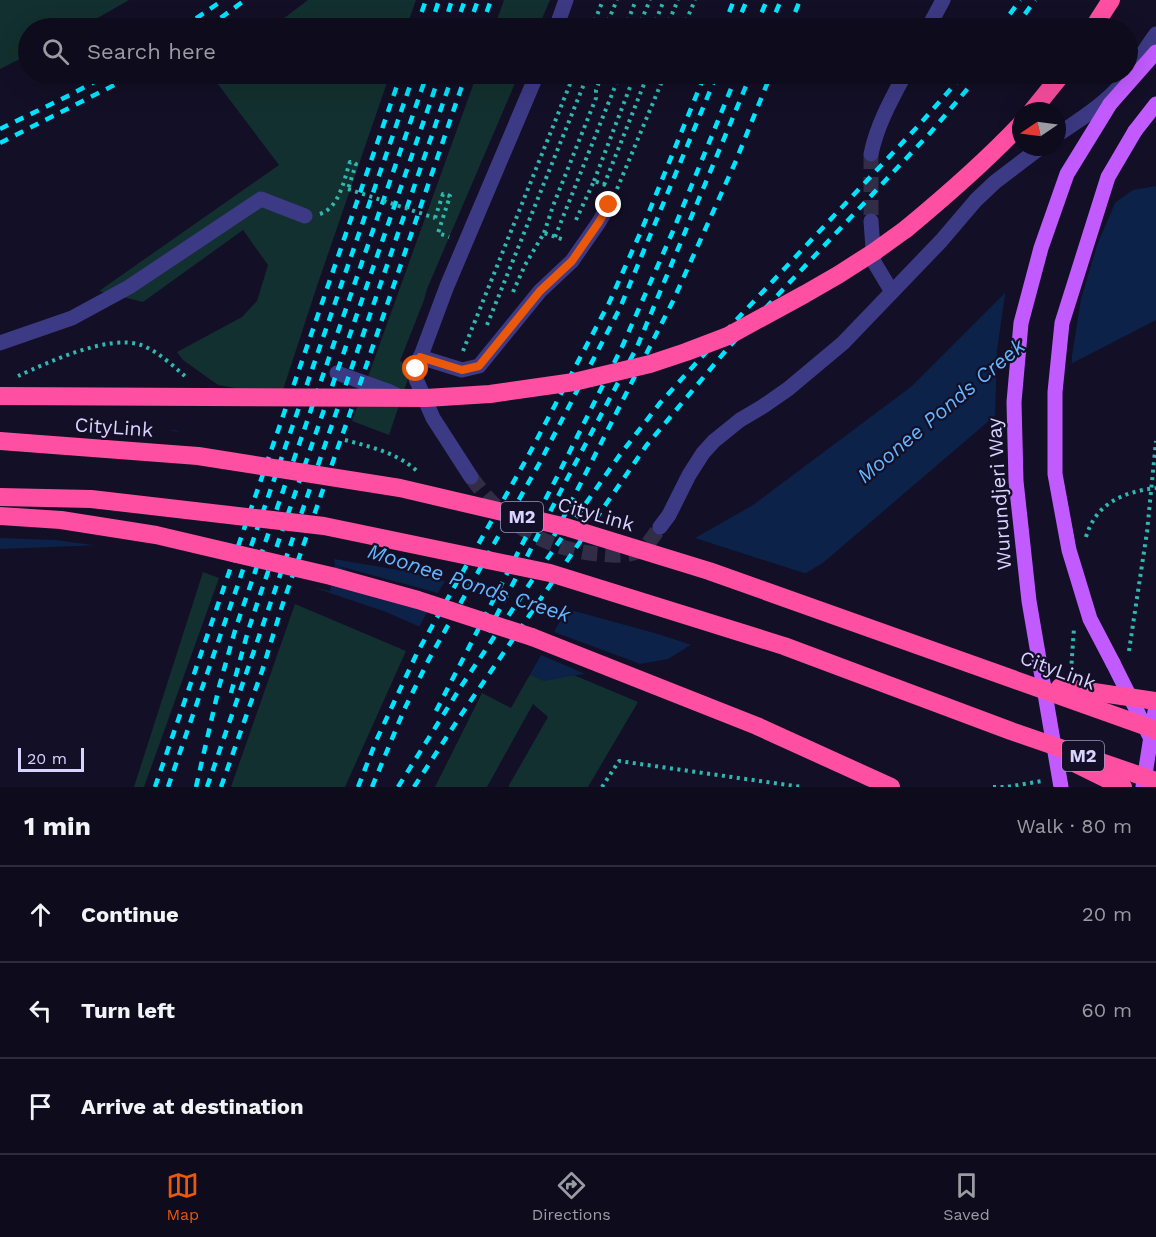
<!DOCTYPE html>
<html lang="en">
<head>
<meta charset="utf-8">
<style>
  :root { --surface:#0e0b1c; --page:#1c1929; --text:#f1f3f6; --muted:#9b9ba3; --line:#2e2b3b; --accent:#ea580c }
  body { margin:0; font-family:"Work Sans",sans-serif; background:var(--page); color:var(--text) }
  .compass { position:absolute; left:1012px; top:102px; width:54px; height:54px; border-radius:50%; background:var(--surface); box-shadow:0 6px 24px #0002; rotate:257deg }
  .scale { position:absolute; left:18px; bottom:15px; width:66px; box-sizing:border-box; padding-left:6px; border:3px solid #d9d4ff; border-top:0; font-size:16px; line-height:21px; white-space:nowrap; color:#d9d4ff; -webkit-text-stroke:4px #130f26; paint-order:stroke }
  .stop { position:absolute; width:18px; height:18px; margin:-14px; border:4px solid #ea580c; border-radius:50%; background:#fff }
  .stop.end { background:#ea580c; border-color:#fff; box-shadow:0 2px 6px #0008 }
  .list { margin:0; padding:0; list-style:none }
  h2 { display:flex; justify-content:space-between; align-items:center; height:78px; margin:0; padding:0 24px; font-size:26px }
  h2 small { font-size:20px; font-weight:400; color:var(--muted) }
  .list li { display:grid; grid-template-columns:39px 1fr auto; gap:18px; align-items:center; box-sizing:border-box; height:96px; padding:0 24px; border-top:2px solid var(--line) }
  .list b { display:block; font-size:22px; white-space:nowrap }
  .list em { font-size:20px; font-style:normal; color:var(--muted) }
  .icon { flex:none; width:33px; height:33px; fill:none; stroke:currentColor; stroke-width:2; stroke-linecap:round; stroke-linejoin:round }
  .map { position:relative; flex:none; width:1156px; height:787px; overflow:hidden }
  .search { position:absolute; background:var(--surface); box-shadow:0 6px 24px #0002; left:18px; right:18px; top:18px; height:66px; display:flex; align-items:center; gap:15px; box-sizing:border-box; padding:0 21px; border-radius:33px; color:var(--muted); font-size:22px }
  .sheet { height:366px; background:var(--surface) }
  nav { display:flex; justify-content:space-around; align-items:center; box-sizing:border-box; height:84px; border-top:2px solid var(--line); background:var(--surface); font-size:16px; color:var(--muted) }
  nav a { display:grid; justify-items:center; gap:3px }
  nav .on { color:var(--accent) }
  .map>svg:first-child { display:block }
  .green { fill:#12302f }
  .water { fill:#0c2248 }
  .pier { fill:#130f26; fill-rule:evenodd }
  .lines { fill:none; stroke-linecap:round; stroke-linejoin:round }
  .minor-tunnel { stroke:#312d47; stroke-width:15; stroke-dasharray:15 8; stroke-linecap:butt }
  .path { stroke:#2fb8b0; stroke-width:4; stroke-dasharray:3 4.5; stroke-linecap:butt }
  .minor { stroke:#3d3a85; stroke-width:15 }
  .major { stroke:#c25bff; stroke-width:15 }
  .highway { stroke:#ff4fa3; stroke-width:18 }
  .rail { stroke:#00e5ff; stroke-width:4.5; stroke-dasharray:9 8; stroke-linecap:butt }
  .path-bridge { stroke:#2fb8b0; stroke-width:4; stroke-dasharray:3 4.5; stroke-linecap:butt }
  .major-bridge { stroke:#c25bff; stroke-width:15 }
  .highway-bridge { stroke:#ff4fa3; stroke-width:18 }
  .route { stroke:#ea580c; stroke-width:8 }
  .labels { text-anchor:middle; stroke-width:4.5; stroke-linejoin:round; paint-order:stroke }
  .shield { fill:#130f26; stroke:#9e99be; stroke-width:1.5 }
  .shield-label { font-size:18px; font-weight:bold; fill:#d9d4ff }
  .street-label { font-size:20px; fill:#d9d4ff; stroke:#130f26 }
  .water-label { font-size:21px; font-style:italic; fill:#62b6ff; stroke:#130f26 }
</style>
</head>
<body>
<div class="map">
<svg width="1156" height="787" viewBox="0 0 1156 787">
  <rect width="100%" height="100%" fill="#130f26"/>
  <g class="green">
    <polygon points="0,0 129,0 80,28 28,28 28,55 0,69"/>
    <polygon points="308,0 416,0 406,28 271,28"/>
    <polygon points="504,0 550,0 538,28 494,28"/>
    <polygon points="213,74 390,74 317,286 281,396 218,385 183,360 177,352 242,317 257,301 268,265 243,230 143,302 99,291 279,165 211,75"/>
    <polygon points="477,74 519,74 427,289 424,300 400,361 412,367 389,435 352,421"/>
    <polygon points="203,572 219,578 144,787 134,787"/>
    <polygon points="295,604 406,651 345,787 231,787"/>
    <polygon points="538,660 638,702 588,787 508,787 548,717 533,704 487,787 435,787 482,693 511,708"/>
  </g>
  <polygon class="water" points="1156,186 1156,320 1032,384 824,562 668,659 544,681 386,612 180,542 0,549 0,451 175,430 401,522 570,583 660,558 753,505 912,386 1051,247 1133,190"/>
  <g class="pier">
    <polygon points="1118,196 1097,245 1081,299 1072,356 1072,367 1034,387 995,420 997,350 1006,288 1049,245"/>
    <path d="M157 429 193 434 402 519 570 580 659 556 692 537 810 575 695 646 658 634 567 609 554 632 646 666 590 676 541 655 528 678 418 629 430 607 335 565 330 591 302 585 301 586 180 545 107 547 56 540 0 538V448ZM334 559 404 571 445 581 438 593 335 565Z"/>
  </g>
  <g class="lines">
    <g class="minor-tunnel">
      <polyline points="871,154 871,221"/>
      <path d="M471 477C504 522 540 548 597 554 610 555 626 557 639 551 648 546 654 535 660 527"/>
    </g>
    <g class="path">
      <polyline points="592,28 603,0"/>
      <polyline points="605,28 617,0"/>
      <polyline points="625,28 636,0"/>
      <polyline points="638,28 650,0"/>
      <polyline points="653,28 664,0"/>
      <polyline points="666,28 678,0"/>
      <polyline points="683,28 695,0"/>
      <polyline points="594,181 635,74"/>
      <polyline points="604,185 648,74"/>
      <polyline points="617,189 665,74"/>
      <path d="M320 214C340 207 344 179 350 162L356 164 348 189"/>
      <polyline points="435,218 443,194 450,196 438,233 449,237"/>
      <polyline points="576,220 594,181 608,186"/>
      <polyline points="544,233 553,206 596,98 596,90 602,74"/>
      <polyline points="555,237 620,74"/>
      <polyline points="513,292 525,265 544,233 564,240"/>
      <polyline points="487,325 588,74"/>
      <polyline points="463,351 574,74"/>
      <path d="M18 376C49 362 108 334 141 345 158 351 173 366 186 377"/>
      <path d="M345 440C371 447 398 453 418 472"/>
      <path d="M1086 537C1096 503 1123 492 1156 488"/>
      <polyline points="1129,651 1147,532 1156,441"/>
      <polyline points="1071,671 1074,628"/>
      <polyline points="602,787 619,761 802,787"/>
      <polyline points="993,787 1007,787 1042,781"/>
    </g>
    <g class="minor">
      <polyline points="556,28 566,0"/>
      <polyline points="928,28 943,0"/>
      <path d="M1057 135C1076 122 1098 109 1114 92 1131 75 1142 53 1156 34"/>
      <path d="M871 154C877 125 891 100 905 74"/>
      <polyline points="871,221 874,262 892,292"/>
      <polyline points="0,343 72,318 129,287 261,199 305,216"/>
      <polyline points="420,357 462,370 479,366 540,291 572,261 599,222 609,205"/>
      <polyline points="337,373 388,391 400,397"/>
      <polyline points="471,477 433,418 416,379 416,369 447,286 537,74"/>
      <polyline points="660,527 669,515 689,475 703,453 714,441 740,420 762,407 788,389 843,343 941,241 976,200 995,182 1041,147"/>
    </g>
    <g class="major">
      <polyline points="1110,104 1156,52"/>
      <polyline points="1135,131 1156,104"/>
      <polyline points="1113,663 1151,739"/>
      <polyline points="1143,787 1156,705"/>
    </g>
    <g class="highway">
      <polyline points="1093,28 1111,0"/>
      <polyline points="1032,111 1062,74"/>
      <path d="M906 229C946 196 985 162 1021 124"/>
      <polyline points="532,637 757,726 891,787"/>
    </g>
    <g class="rail">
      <polyline points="182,28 223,0"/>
      <polyline points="207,28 245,0"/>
      <polyline points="416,28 426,0"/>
      <polyline points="430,28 439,0"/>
      <polyline points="443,28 452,0"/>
      <polyline points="455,28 465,0"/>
      <polyline points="468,28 478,0"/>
      <polyline points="481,28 491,0"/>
      <polyline points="723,28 734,0"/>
      <polyline points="735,28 747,0"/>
      <polyline points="755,28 767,0"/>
      <polyline points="769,28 781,0"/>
      <polyline points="789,28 800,0"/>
      <polyline points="1000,28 1020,0"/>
      <polyline points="1015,28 1035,0"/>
      <polyline points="0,129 70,95 109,74"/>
      <polyline points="0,143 136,74"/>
      <polyline points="554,536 673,301 735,163 771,74"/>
      <polyline points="488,632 567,479 637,347 751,74"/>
      <polyline points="231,693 248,631 261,592 440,74"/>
      <polyline points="436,711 558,475 622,347 673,231 737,74"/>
      <polyline points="155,787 401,74"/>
      <polyline points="168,787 414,74"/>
      <polyline points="196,787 219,687 236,627 427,74"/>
      <polyline points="207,787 453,74"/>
      <polyline points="221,787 262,671 284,600 348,419 466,74"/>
      <polyline points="358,787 376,741 417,653 527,458 609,303 642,229 705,74"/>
      <polyline points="372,787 404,710 429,659 539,464 620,308 717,74"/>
      <polyline points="398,787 462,685 533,579 619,456 660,403 697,362 919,125 964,74"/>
      <polyline points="414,787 463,712 533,610 646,446 728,348 931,132 980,74"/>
    </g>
    <polyline class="path-bridge" points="348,189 435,218"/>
    <g class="major-bridge">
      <polyline points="1113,663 1090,619 1069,550 1055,474 1055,392 1062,323 1108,177 1135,131"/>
      <polyline points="1061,787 1029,601 1016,481 1014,402 1021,323 1041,248 1067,174 1110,104"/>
    </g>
    <g class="highway-bridge">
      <polyline points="0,396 426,398 490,394 574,382 650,364 686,352 728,336 805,294 838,275 874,252 906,229"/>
      <polyline points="0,441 198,456 400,488 566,527 709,571 1156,730"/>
      <polyline points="0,497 91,499 324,526 550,573 784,646 1011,731 1156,781"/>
      <polyline points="0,516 61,520 156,535 331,576 418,600 532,637"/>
      <polyline points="1060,687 1156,701"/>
      <polyline points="1076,764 1123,787"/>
    </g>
  </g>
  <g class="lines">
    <polyline class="route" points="416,369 420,357 462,370 479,366 540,291 572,261 599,222 609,205"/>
  </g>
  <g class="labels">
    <g class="shield">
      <rect x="501" y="502" width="42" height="30" rx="4.5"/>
      <rect x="1062" y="741" width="42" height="30" rx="4.5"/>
    </g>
    <g class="shield-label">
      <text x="522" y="523">M2</text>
      <text x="1083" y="762">M2</text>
    </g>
    <g class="street-label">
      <text transform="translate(114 427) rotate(4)" y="7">CityLink</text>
      <text transform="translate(999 494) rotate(-94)" y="7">Wurundjeri Way</text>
      <text transform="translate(596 514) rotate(16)" y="7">CityLink</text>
      <text transform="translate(1058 670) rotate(20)" y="7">CityLink</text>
    </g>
    <g class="water-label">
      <text transform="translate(941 411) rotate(-40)" y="7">Moonee Ponds Creek</text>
      <text transform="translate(469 583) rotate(18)" y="7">Moonee Ponds Creek</text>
    </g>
  </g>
</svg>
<svg class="compass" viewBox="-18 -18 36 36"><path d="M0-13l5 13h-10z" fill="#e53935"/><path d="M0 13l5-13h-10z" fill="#9b9ba3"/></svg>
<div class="scale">20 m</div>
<div class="stop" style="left:416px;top:369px"></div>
<div class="stop end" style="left:609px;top:205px"></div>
<div class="search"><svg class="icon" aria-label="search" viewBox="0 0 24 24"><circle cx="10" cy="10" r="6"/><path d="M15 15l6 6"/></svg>Search here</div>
</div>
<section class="sheet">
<h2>1 min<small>Walk · 80 m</small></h2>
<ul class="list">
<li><svg class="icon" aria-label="ahead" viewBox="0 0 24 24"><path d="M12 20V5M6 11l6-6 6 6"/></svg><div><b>Continue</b></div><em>20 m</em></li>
<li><svg class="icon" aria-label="left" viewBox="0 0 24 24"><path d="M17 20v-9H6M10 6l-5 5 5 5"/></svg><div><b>Turn left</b></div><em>60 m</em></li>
<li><svg class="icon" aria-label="arrive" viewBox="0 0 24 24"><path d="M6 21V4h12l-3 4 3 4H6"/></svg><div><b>Arrive at destination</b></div></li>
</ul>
</section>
<nav>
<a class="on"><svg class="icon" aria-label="map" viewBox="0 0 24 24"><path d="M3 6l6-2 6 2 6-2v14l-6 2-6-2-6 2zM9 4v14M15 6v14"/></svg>Map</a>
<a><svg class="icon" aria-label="directions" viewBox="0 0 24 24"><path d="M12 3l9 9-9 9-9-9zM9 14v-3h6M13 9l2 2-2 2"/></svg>Directions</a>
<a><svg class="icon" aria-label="saved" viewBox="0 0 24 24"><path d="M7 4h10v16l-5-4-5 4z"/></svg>Saved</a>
</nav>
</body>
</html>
